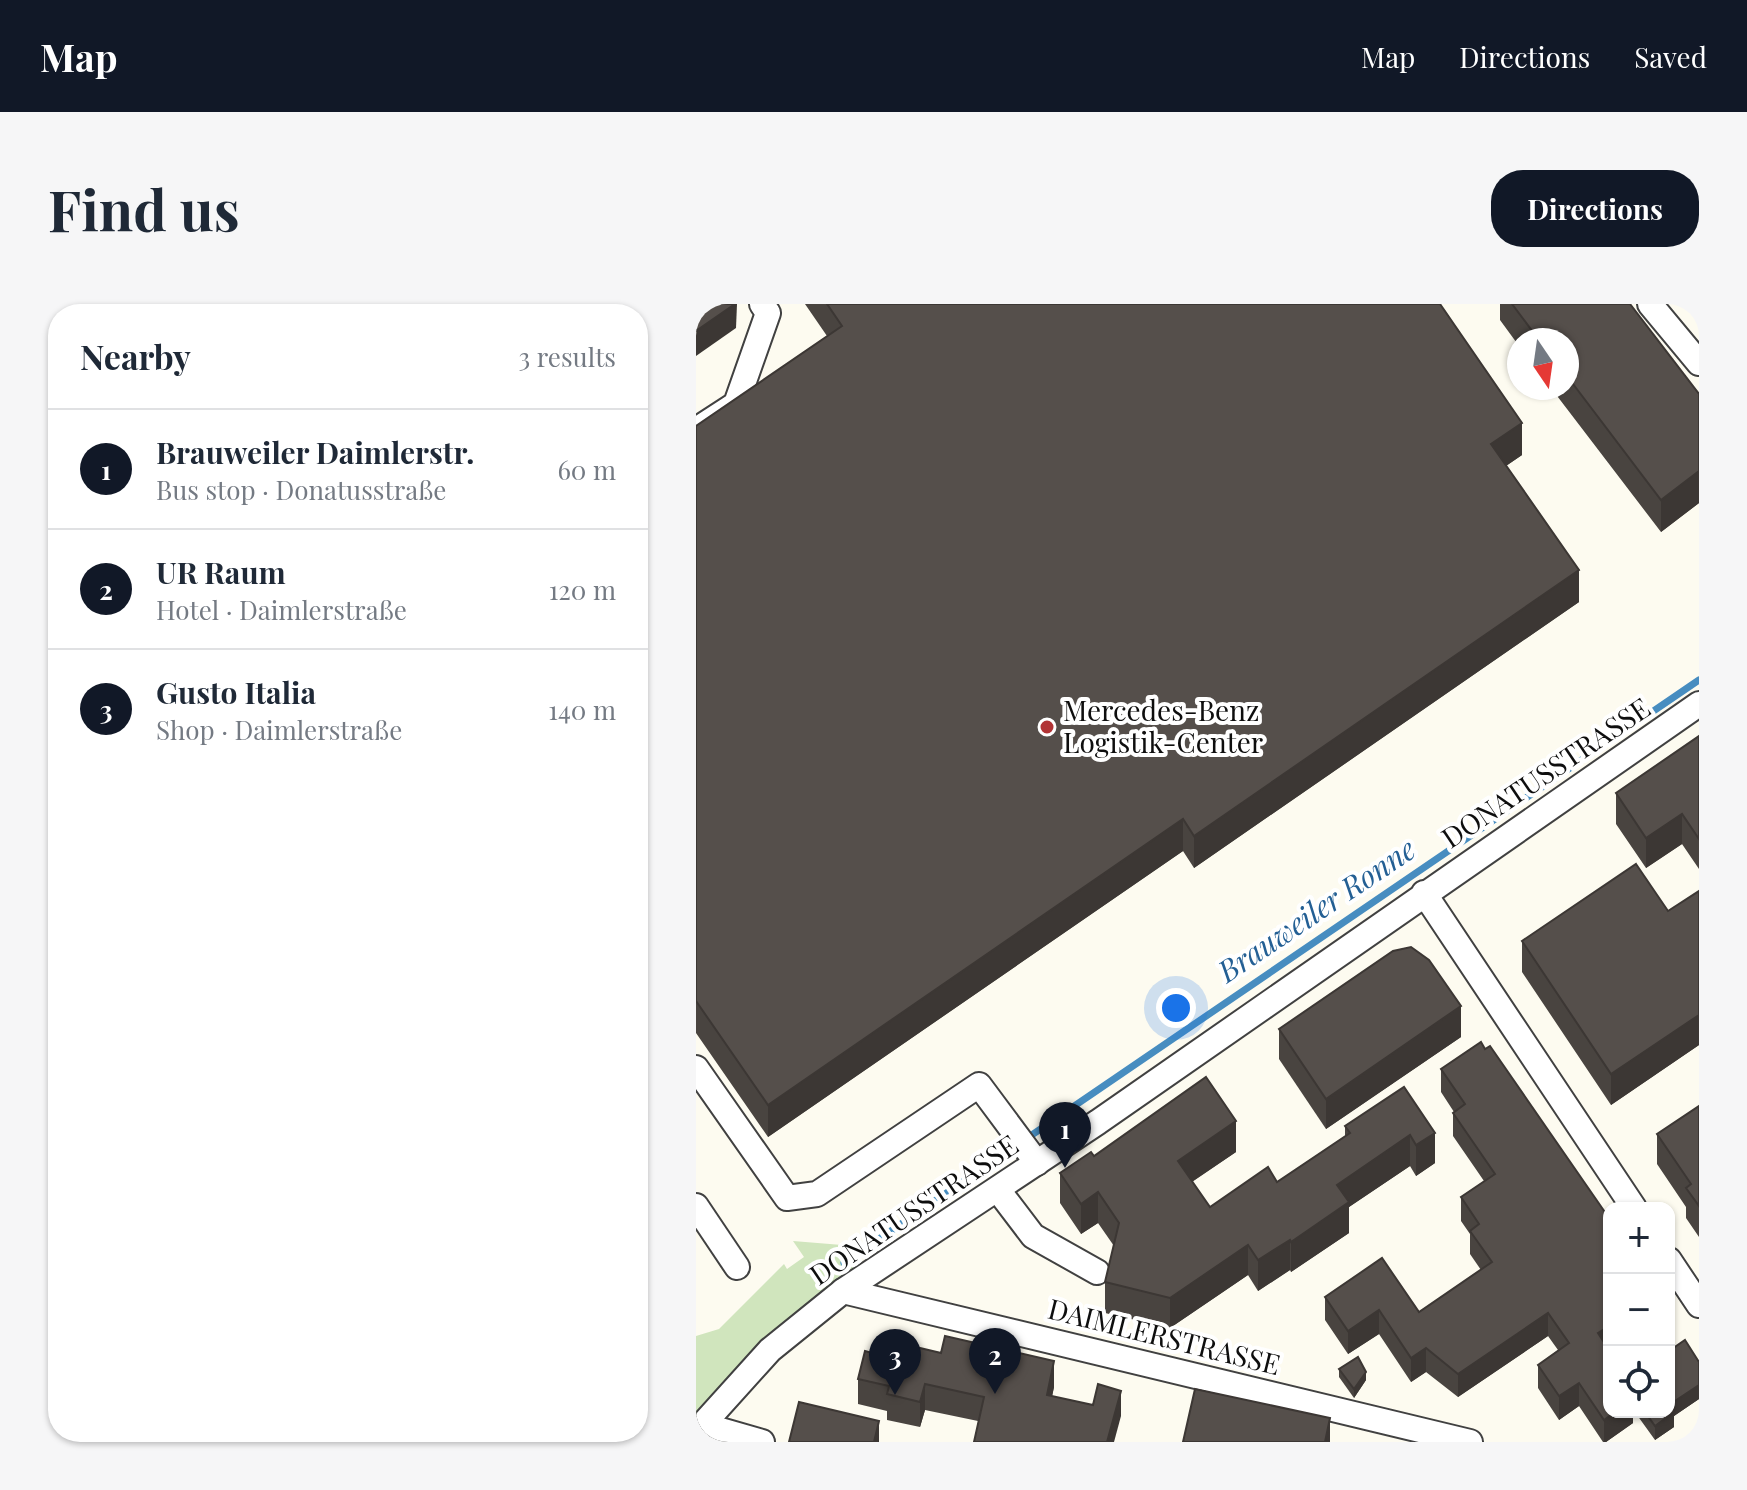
<!DOCTYPE html>
<html lang="en">
<head>
<meta charset="utf-8">
<style>
  :root { --surface:#fff; --page:#f6f6f7; --text:#1f2937; --muted:#747a83; --line:#e0e1e3; --accent:#111827 }
  body { margin:0; font-family:"Playfair Display",serif; background:var(--page); color:var(--text) }
  .controls { position:absolute; right:24px; bottom:24px; display:grid; overflow:hidden; border-radius:16px; box-shadow:0 2px 6px #0004 }
  .controls button { width:72px; height:72px; display:grid; place-items:center; padding:0; border:0; border-bottom:2px solid var(--line); background:var(--surface); color:var(--text); font:40px sans-serif }
  .compass { position:absolute; left:811px; top:24px; width:72px; height:72px; border-radius:50%; background:var(--surface); box-shadow:0 2px 6px #0004; rotate:167deg }
  .you { position:absolute; left:480px; top:704px; width:28px; height:28px; margin:-20px; border:6px solid #fff; border-radius:50%; background:#1a73e8; box-shadow:0 0 0 12px #1a73e833 }
  .badge { display:grid; place-items:center; width:52px; height:52px; border-radius:50%; background:var(--accent); color:#fff; font-size:26px; font-weight:700 }
  .pin { position:absolute; translate:-50% -66px; filter:drop-shadow(0 2px 4px #0008) }
  .pin::after { content:''; position:absolute; top:42px; width:28px; height:24px; background:inherit; clip-path:polygon(0 0,100% 0,50% 100%) }
  .list { margin:0; padding:0; list-style:none }
  h2 { display:flex; justify-content:space-between; align-items:center; height:104px; margin:0; padding:0 32px; font-size:34px }
  h2 small { font-size:26px; font-weight:400; color:var(--muted) }
  .list li { display:grid; grid-template-columns:52px 1fr auto; gap:24px; align-items:center; box-sizing:border-box; height:120px; padding:0 32px; border-top:2px solid var(--line) }
  .list b { display:block; font-size:30px; white-space:nowrap }
  .list p { margin:0; font-size:26px; white-space:nowrap; color:var(--muted) }
  .list em { font-size:26px; font-style:normal; color:var(--muted) }
  .icon { flex:none; width:44px; height:44px; fill:none; stroke:currentColor; stroke-width:2; stroke-linecap:round; stroke-linejoin:round }
  .map { position:relative; flex:none; width:1003px; height:1138px; overflow:hidden; border-radius:32px }
  header { display:flex; align-items:center; gap:48px; box-sizing:border-box; height:112px; padding:0 40px; background:var(--accent); color:#fff }
  header strong { font-size:38px }
  nav { display:flex; gap:44px; margin-inline-start:auto; font-size:28px }
  .intro { display:flex; align-items:center; justify-content:space-between; box-sizing:border-box; height:192px; padding:0 48px }
  h1 { margin:0; font-size:56px }
  .button { padding:20px 36px; border-radius:32px; background:var(--accent); color:#fff; font-size:28px; font-weight:700 }
  main { display:flex; gap:48px; padding:0 48px }
  aside { flex:1; background:var(--surface); border-radius:32px; box-shadow:0 2px 6px #0004 }
  .map>svg:first-child { display:block }
  .grass { fill:#d0e5bd }
  .lines { fill:none; stroke-linecap:round; stroke-linejoin:round }
  .stream { stroke:#478dc0; stroke-width:7 }
  .minor-casing { stroke:#414141; stroke-width:28 }
  .minor { stroke:#fff; stroke-width:24 }
  .wall { fill:#494440 }
  .shaded-wall { fill:#3c3734 }
  .building { fill:#554f4b; stroke:#3c3734; stroke-width:2 }
  .poi-dot { fill:#b13335; stroke:#fff; stroke-width:3 }
  .labels { text-anchor:middle; stroke-width:8; stroke-linejoin:round; paint-order:stroke }
  .poi-label { font-size:28px; fill:#0e0e0e; stroke:#fff; text-anchor:start }
  .street-label { font-size:28px; fill:#0e0e0e; stroke:#fff }
  .water-label { font-size:30px; font-style:italic; fill:#235f94; stroke:#fff }
</style>
</head>
<body>
<header>
<strong>Map</strong>
<nav><a>Map</a><a>Directions</a><a>Saved</a></nav>
</header>
<div class="intro"><h1>Find us</h1><a class="button">Directions</a></div>
<main>
<aside>
<h2>Nearby<small>3 results</small></h2>
<ul class="list">
<li><span class="badge">1</span><div><b>Brauweiler Daimlerstr.</b><p>Bus stop · Donatusstraße</p></div><em>60 m</em></li>
<li><span class="badge">2</span><div><b>UR Raum</b><p>Hotel · Daimlerstraße</p></div><em>120 m</em></li>
<li><span class="badge">3</span><div><b>Gusto Italia</b><p>Shop · Daimlerstraße</p></div><em>140 m</em></li>
</ul>
</aside>
<div class="map">
<svg width="1003" height="1138" viewBox="0 0 1003 1138">
  <rect width="100%" height="100%" fill="#fdfbf0"/>
  <polygon class="grass" points="97,937 146,941 161,964 114,997 67,1037 0,1113 0,1032 23,1025 88,960 91,965 108,953"/>
  <g class="lines">
    <polyline class="stream" points="148,959 1003,376"/>
    <g class="minor-casing">
      <g id="minor">
        <polyline points="954,0 1003,59"/>
        <polyline points="0,126 40,100 72,9 66,0"/>
        <polyline points="728,589 938,904"/>
        <polyline points="0,764 91,894 121,890 283,781 341,859"/>
        <polyline points="302,886 337,932 401,968"/>
        <polyline points="0,902 41,963"/>
        <polyline points="973,956 1003,1001"/>
        <polyline points="147,987 774,1138"/>
        <polyline points="7,1121 66,1138"/>
        <polyline points="0,1128 74,1046 147,987 402,818 1003,400"/>
      </g>
    </g>
    <use href="#minor" class="minor"/>
  </g>
  <g class="wall">
    <polygon points="109,0 744,0 826,151 810,162 883,298 498,564 487,547 72,833 0,729 0,122 131,32"/>
    <polygon points="804,0 934,0 1003,90 1003,199 965,228 855,84 871,84 871,36 823,36 823,42 804,16"/>
    <polygon points="1003,432 1003,565 986,540 950,564 920,520 920,489"/>
    <polygon points="1003,587 1003,741 915,801 826,668 826,637 972,607"/>
    <polygon points="583,725 765,733 630,825 583,755"/>
    <polygon points="785,738 913,1108 937,1108 937,1119 910,1138 907,1138 883,1102 863,1116 842,1084 842,1061 862,1046 852,1032 762,1093 730,1068 715,1078 683,1030 652,1050 629,1016 629,993 723,1008 785,966 774,950 774,930 765,917 765,893 788,877 757,832 757,809 758,808 745,788 745,765"/>
    <polygon points="708,783 739,859 720,872 714,862 653,903 653,929 595,968 594,966 562,987 552,971 474,1024 409,1009 409,978 418,942 402,919 385,930 364,899 364,869 398,852 540,848 496,878 514,903 581,878 649,832 649,822"/>
    <polygon points="1003,802 1003,933 990,914 990,903 961,860 961,830"/>
    <polygon points="199,1055 358,1083 356,1092 425,1112 282,1117 229,1106 224,1123 191,1116 191,1107 162,1100 162,1075"/>
    <polygon points="1003,1058 1003,1095 978,1112 978,1123 959,1136 941,1111 941,1108 973,1108"/>
    <polygon points="643,1065 670,1076 658,1094 643,1073"/>
  </g>
  <g class="shaded-wall">
    <polygon points="39,0 41,0 40,24 0,52 0,27"/>
    <polygon points="826,119 826,151 795,172 795,140"/>
    <polygon points="1003,167 1003,199 965,228 965,196"/>
    <polygon points="883,266 883,298 498,564 498,532"/>
    <polygon points="986,510 986,540 950,564 950,534"/>
    <polygon points="487,515 487,547 72,833 72,801"/>
    <polygon points="765,702 765,733 630,825 630,795"/>
    <polygon points="1003,711 1003,741 915,801 915,770"/>
    <polygon points="540,817 540,848 482,887 482,857"/>
    <polygon points="739,829 739,859 720,872 720,841"/>
    <polygon points="714,831 714,862 653,903 653,929 595,968 595,938 641,881"/>
    <polygon points="402,888 402,919 385,930 385,900"/>
    <polygon points="594,936 594,966 562,987 562,956"/>
    <polygon points="552,941 552,971 474,1024 474,994"/>
    <polygon points="683,1006 683,1030 652,1050 652,1027"/>
    <polygon points="852,1009 852,1032 762,1093 762,1070"/>
    <polygon points="913,1022 913,1045 902,1029"/>
    <polygon points="730,1044 730,1068 715,1078 715,1054"/>
    <polygon points="358,1057 358,1083 351,1117 351,1091"/>
    <polygon points="670,1068 670,1076 658,1094 658,1085"/>
    <polygon points="883,1079 883,1102 863,1116 863,1092"/>
    <polygon points="229,1080 229,1106 224,1123 224,1098"/>
    <polygon points="1003,1081 1003,1095 978,1112 978,1123 959,1136 959,1122 973,1101"/>
    <polygon points="425,1087 425,1112 418,1138 411,1138"/>
    <polygon points="919,1108 937,1108 937,1119 910,1138 908,1138 908,1116"/>
    <polygon points="634,1114 634,1138 629,1138"/>
    <polygon points="183,1117 183,1138 178,1138"/>
  </g>
  <g class="building">
    <polygon points="0,0 39,0 0,27"/>
    <polygon points="131,0 744,0 826,119 795,140 883,266 498,532 487,515 72,801 0,697 0,122 146,22"/>
    <polygon points="816,0 934,0 1003,90 1003,167 965,196 871,72 871,36 843,36"/>
    <polygon points="1003,432 1003,535 986,510 950,534 920,489"/>
    <polygon points="940,560 972,607 1003,587 1003,711 915,770 826,637"/>
    <polygon points="715,643 733,656 765,702 630,795 583,725 697,647"/>
    <polygon points="785,738 789,745 794,742 913,914 913,1022 902,1029 913,1046 913,1058 912,1059 913,1061 913,1108 919,1108 908,1116 883,1079 863,1092 842,1061 873,1039 852,1009 762,1070 730,1044 715,1054 683,1006 652,1027 629,993 686,954 723,1008 796,958 774,927 783,920 765,893 799,870 757,809 769,800 745,765"/>
    <polygon points="510,773 540,817 482,857 514,903 572,863 581,878 654,829 649,822 708,783 739,829 720,841 714,831 641,881 653,898 595,938 594,936 562,956 552,941 474,994 409,978 423,919 402,888 385,900 364,869 395,848 398,852"/>
    <polygon points="1003,802 1003,902 990,884 995,880 961,830"/>
    <polygon points="249,1032 358,1057 351,1091 397,1101 402,1080 425,1087 411,1138 278,1138 288,1093 229,1080 224,1098 191,1090 193,1082 162,1075 169,1047 199,1055 203,1039 245,1049"/>
    <polygon points="989,1036 1003,1058 1003,1081 973,1101 978,1108 959,1122 949,1108 973,1108 973,1047"/>
    <polygon points="662,1053 670,1068 658,1085 643,1065"/>
    <polygon points="499,1085 634,1114 629,1138 487,1138"/>
    <polygon points="103,1098 183,1117 178,1138 93,1138"/>
  </g>
  <circle class="poi-dot" cx="351" cy="423" r="8"/>
  <g class="labels">
    <g class="poi-label">
      <text x="367" y="417">Mercedes-Benz<tspan x="367" dy="32">Logistik-Center</tspan></text>
    </g>
    <g class="street-label">
      <text transform="translate(850 469) rotate(-34)" y="10">DONATUSSTRASSE</text>
      <text transform="translate(218 906) rotate(-34)" y="10">DONATUSSTRASSE</text>
      <text transform="translate(468 1033) rotate(14)" y="10">DAIMLERSTRASSE</text>
    </g>
    <g class="water-label">
      <text transform="translate(621 607) rotate(-34)" y="10">Brauweiler Ronne</text>
    </g>
  </g>
</svg>
<div class="controls">
<button>+</button>
<button>−</button>
<button><svg class="icon" aria-label="locate" viewBox="0 0 24 24"><circle cx="12" cy="12" r="6"/><path d="M12 2v4M12 18v4M2 12h4M18 12h4"/></svg></button>
</div>
<svg class="compass" viewBox="-18 -18 36 36"><path d="M0-13l5 13h-10z" fill="#e53935"/><path d="M0 13l5-13h-10z" fill="#747a83"/></svg>
<div class="you"></div>
<div class="pin badge" style="left:369px;top:864px">1</div>
<div class="pin badge" style="left:299px;top:1090px">2</div>
<div class="pin badge" style="left:199px;top:1091px">3</div>
</div>
</main>
</body>
</html>
